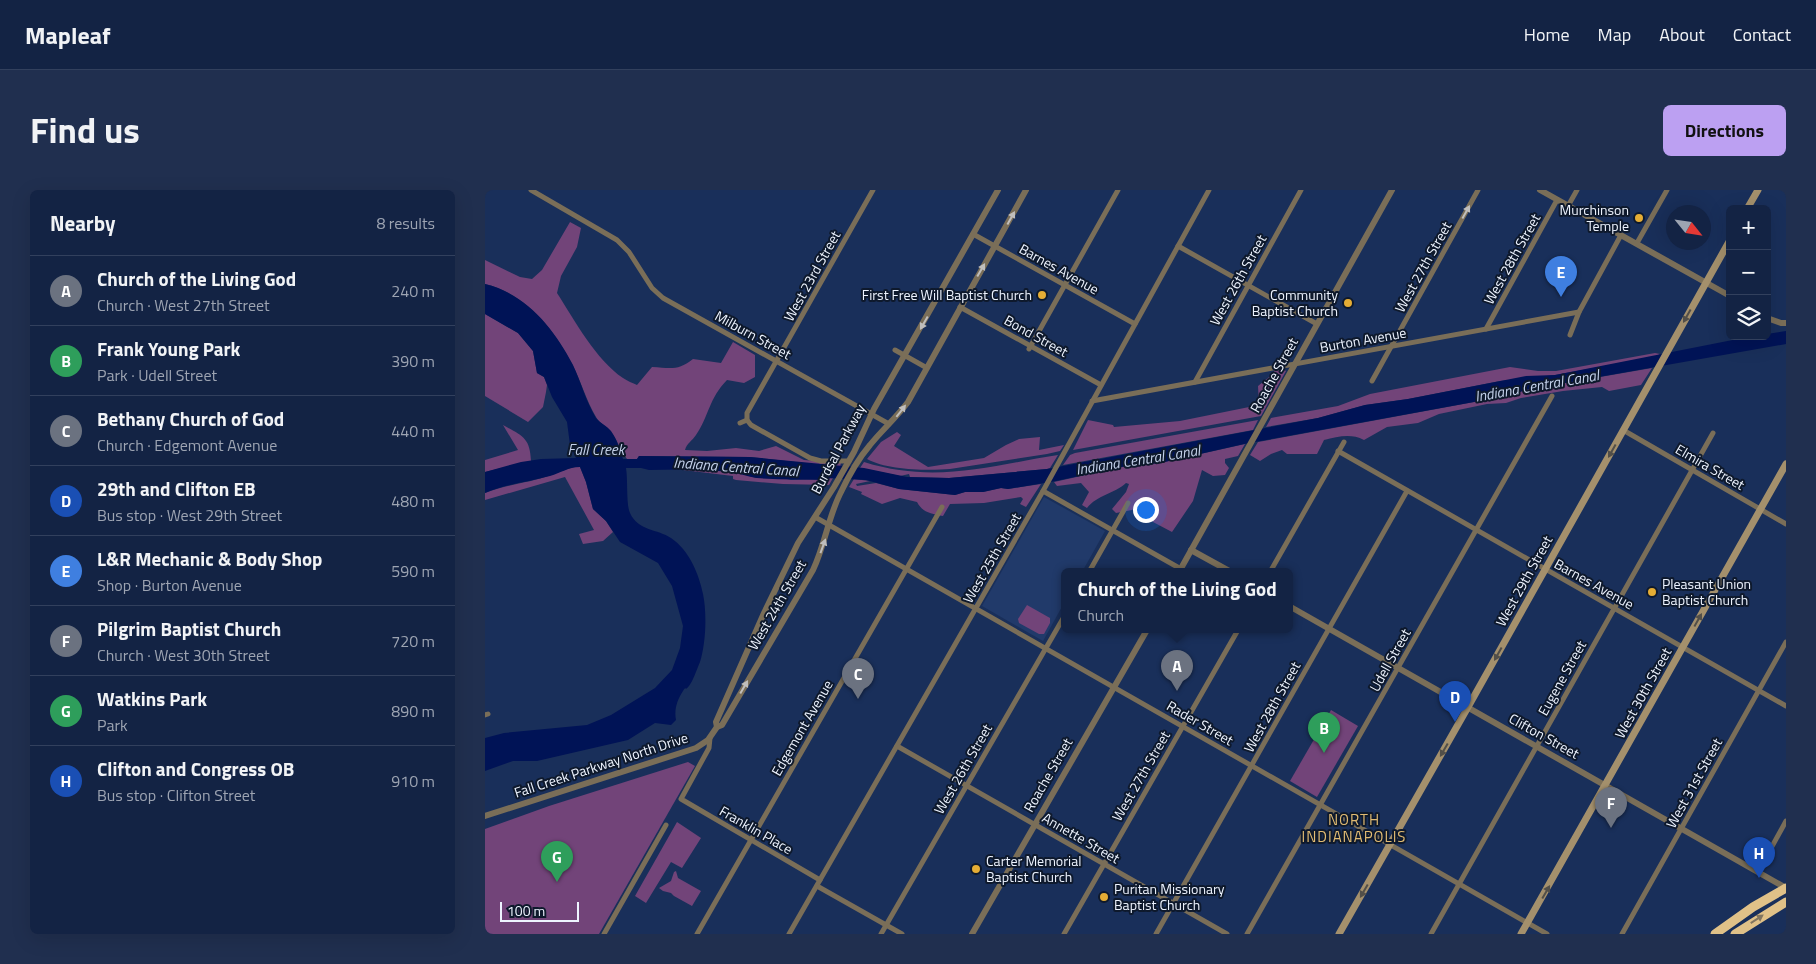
<!DOCTYPE html>
<html lang="en">
<head>
<meta charset="utf-8">
<style>
  :root { --surface:#132344; --page:#202f4f; --text:#f1f3f6; --muted:#9da4b2; --line:#32405d; --accent:#bca0f2 }
  body { margin:0; font-family:"Titillium Web",sans-serif; background:var(--page); color:var(--text) }
  .controls { position:absolute; right:15px; top:15px; display:grid; overflow:hidden; border-radius:8px; box-shadow:0 5px 20px #0002 }
  .controls button { width:45px; height:45px; display:grid; place-items:center; padding:0; border:0; border-bottom:1px solid var(--line); background:var(--surface); color:var(--text); font:25px sans-serif }
  .compass { position:absolute; left:1181px; top:15px; width:45px; height:45px; border-radius:50%; background:var(--surface); box-shadow:0 5px 20px #0002; rotate:120deg }
  .scale { position:absolute; left:15px; bottom:12px; width:79px; box-sizing:border-box; padding-left:5px; border:2px solid #eef4ff; border-top:0; font-size:14px; line-height:18px; white-space:nowrap; color:#eef4ff; -webkit-text-stroke:4px #0e192c; paint-order:stroke }
  .you { position:absolute; left:660px; top:319px; width:18px; height:18px; margin:-12px; border:4px solid #fff; border-radius:50%; background:#1a73e8; box-shadow:0 0 0 8px #1a73e833 }
  .badge { display:grid; place-items:center; width:32px; height:32px; border-radius:50%; background:var(--accent); color:#fff; font-size:16px; font-weight:700 }
  .pin { position:absolute; translate:-50% -41px; filter:drop-shadow(0 1px 2px #0008) }
  .pin::after { content:''; position:absolute; top:26px; width:18px; height:15px; background:inherit; clip-path:polygon(0 0,100% 0,50% 100%) }
  .popup { position:absolute; left:576px; top:378px; width:232px; height:65px; box-sizing:border-box; display:grid; place-content:center; border-radius:8px; background:var(--surface); filter:drop-shadow(0 1px 4px #0005); font-size:16px; white-space:nowrap; color:var(--muted) }
  .popup b { font-size:19px; color:var(--text) }
  .popup::after { content:''; position:absolute; left:50%; top:100%; margin-left:-10px; border:10px solid transparent; border-top-color:var(--surface) }
  .list { margin:0; padding:0; list-style:none }
  h2 { display:flex; justify-content:space-between; align-items:center; height:65px; margin:0; padding:0 20px; font-size:21px }
  h2 small { font-size:16px; font-weight:400; color:var(--muted) }
  .list li { display:grid; grid-template-columns:32px 1fr auto; gap:15px; align-items:center; box-sizing:border-box; height:70px; padding:0 20px; border-top:1px solid var(--line) }
  .list b { display:block; font-size:19px; white-space:nowrap }
  .list p { margin:0; font-size:16px; white-space:nowrap; color:var(--muted) }
  .list em { font-size:16px; font-style:normal; color:var(--muted) }
  .icon { flex:none; width:28px; height:28px; fill:none; stroke:currentColor; stroke-width:2; stroke-linecap:round; stroke-linejoin:round }
  .map { position:relative; flex:none; width:1301px; height:744px; overflow:hidden; border-radius:8px }
  header { display:flex; align-items:center; gap:30px; box-sizing:border-box; height:70px; padding:0 25px; background:var(--surface); border-bottom:1px solid var(--line) }
  header strong { font-size:24px }
  nav { display:flex; gap:28px; margin-inline-start:auto; font-size:18px }
  .intro { display:flex; align-items:center; justify-content:space-between; box-sizing:border-box; height:120px; padding:0 30px }
  h1 { margin:0; font-size:35px }
  .button { padding:12px 22px; border-radius:8px; background:var(--accent); color:#111; font-size:18px; font-weight:700 }
  main { display:flex; gap:30px; padding:0 30px }
  aside { flex:1; background:var(--surface); border-radius:8px; box-shadow:0 5px 20px #0002 }
  .map>svg:first-child { display:block }
  .built { fill:#213a6a }
  .green { fill:#724479 }
  .water { fill:#001356 }
  .lines { fill:none; stroke-linecap:round; stroke-linejoin:round }
  .minor { stroke:#7a6e58; stroke-width:5 }
  .tertiary { stroke:#7a6e58; stroke-width:6 }
  .secondary { stroke:#a4906c; stroke-width:7 }
  .motorway { stroke:#e0c188; stroke-width:9 }
  .oneway { fill:#c0bebc }
  .oneway2 { fill:#524f49 }
  .oneway3 { fill:#82755f }
  .poi-dot { fill:#e5ad35; stroke:#0e192c; stroke-width:2 }
  .labels { text-anchor:middle; stroke-width:4; stroke-linejoin:round; paint-order:stroke }
  .poi-label { font-size:14px; fill:#eef4ff; stroke:#0e192c; text-anchor:end }
  .street-label { font-size:14px; fill:#eef4ff; stroke:#0e192c }
  .water-label { font-size:15px; font-style:italic; fill:#c5d2eb; stroke:#0e192c }
  .neighbourhood-label { font-size:15px; letter-spacing:1px; fill:#e1bb73; stroke:#0e192c }
</style>
</head>
<body>
<header>
<strong>Mapleaf</strong>
<nav><a>Home</a><a>Map</a><a>About</a><a>Contact</a></nav>
</header>
<div class="intro"><h1>Find us</h1><a class="button">Directions</a></div>
<main>
<aside>
<h2>Nearby<small>8 results</small></h2>
<ul class="list">
<li><span class="badge" style="background:#6b7280">A</span><div><b>Church of the Living God</b><p>Church · West 27th Street</p></div><em>240 m</em></li>
<li><span class="badge" style="background:#2e9e5b">B</span><div><b>Frank Young Park</b><p>Park · Udell Street</p></div><em>390 m</em></li>
<li><span class="badge" style="background:#6b7280">C</span><div><b>Bethany Church of God</b><p>Church · Edgemont Avenue</p></div><em>440 m</em></li>
<li><span class="badge" style="background:#1a4fb4">D</span><div><b>29th and Clifton EB</b><p>Bus stop · West 29th Street</p></div><em>480 m</em></li>
<li><span class="badge" style="background:#3f7fe0">E</span><div><b>L&amp;R Mechanic &amp; Body Shop</b><p>Shop · Burton Avenue</p></div><em>590 m</em></li>
<li><span class="badge" style="background:#6b7280">F</span><div><b>Pilgrim Baptist Church</b><p>Church · West 30th Street</p></div><em>720 m</em></li>
<li><span class="badge" style="background:#2e9e5b">G</span><div><b>Watkins Park</b><p>Park</p></div><em>890 m</em></li>
<li><span class="badge" style="background:#1a4fb4">H</span><div><b>Clifton and Congress OB</b><p>Bus stop · Clifton Street</p></div><em>910 m</em></li>
</ul>
</aside>
<div class="map">
<svg width="1301" height="744" viewBox="0 0 1301 744">
  <rect width="100%" height="100%" fill="#192f5a"/>
  <polygon class="built" points="559,307 620,341 597,382 580,382 579,413 558,451 497,416"/>
  <g class="green">
    <path d="M85 32 96 38 92 57 76 86 72 103C90 131 111 170 138 188 142 191 148 193 152 195L167 177C186 178 193 181 208 169L236 173 248 152 270 165V187L259 193 242 190C224 208 224 226 211 245 207 251 202 253 200 260L222 261 251 258 274 261 291 256 319 270 356 273 355 277 265 267 154 266 152 269H142C135 260 132 248 124 240 120 235 114 233 111 227 101 210 96 191 87 174 68 138 41 104 0 94V70L35 87 47 89 57 80Z"/>
    <polygon points="0,124 33,143 48,161 52,183 59,187 62,195 61,202 58,217 43,232 0,206"/>
    <polygon points="1170,163 1175,164 1169,167 1070,185 1015,191 923,209 880,215 833,228 781,237 786,228 791,227 853,216 885,204 1025,177 1053,181 1071,181"/>
    <path d="M1167 178 1156 195 1124 201 1117 197 1078 201 1036 208 1021 213 1002 214 954 224 933 233 902 237 879 250C865 243 853 247 839 250L832 264H802L797 260 786 264 775 271 765 265 773 252 1027 205 1040 200Z"/>
    <polygon points="798,179 801,181 776,226 588,260 603,230 628,235 629,237 695,231 774,215 773,196 789,183 789,180"/>
    <polygon points="773,230 768,240 578,275 585,265 590,263"/>
    <path d="M18 235C37 246 45 247 46 271L0 282V270L33 260Z"/>
    <path d="M412 242 416 245 409 256 443 277 499 268 521 255 534 249 555 247 554 260 579 255 575 261 562 264 465 279C442 281 402 280 382 269L396 252Z"/>
    <path d="M760 254 753 266 740 269V273L744 278 740 285 728 286 717 280 708 311 687 342 668 332 666 326 665 316 658 313 647 320 631 323 627 319 641 302 644 294 641 293C629 304 612 305 602 318L597 315 604 302 596 293 572 296 569 292 641 276 675 273Z"/>
    <path d="M573 265 565 278 562 279 464 288 422 287H425L424 284 415 286 375 278 379 272C450 294 503 276 573 265Z"/>
    <path d="M89 277H95L101 292 108 319 121 331 128 342 118 351 98 354 94 344 109 340 80 287 0 310V303C22 294 45 293 66 285 74 282 81 279 89 277Z"/>
    <polygon points="198,279 247,281 271,288 298,288 306,290 348,288 344,295 298,294 251,290 248,289 248,286 198,280"/>
    <path d="M369 289 385 291 371 294 372 296 391 293 414 299 470 305 480 302H498L516 298 523 299 556 294 541 317 535 314 538 309 536 307 499 313 465 314 458 326C446 324 437 322 432 312L415 308 397 314 376 304 377 302 364 297Z"/>
    <polygon points="542,415 565,428 565,433 559,444 554,444 534,433 533,429"/>
    <polygon points="846,520 873,536 832,607 805,591"/>
    <polygon points="203,572 210,576 114,744 0,744 0,639 64,616"/>
    <polygon points="192,632 216,648 197,678 186,672 161,713 150,706"/>
    <polygon points="191,681 193,688 216,701 207,716 189,706 186,703 178,701 174,698 186,691 189,682"/>
  </g>
  <path class="water" d="M0 94C41 104 69 138 88 175 96 192 101 212 111 228 115 233 122 236 126 241 132 249 135 260 138 269H152L154 266 265 267 379 278 422 287 464 288 562 279 833 228 880 215 923 209 1041 186 1070 185 1268 146H1282V144L1301 141V154L1040 200 1027 205 759 254 675 273 641 276 571 291 523 299 516 298 498 302H480L470 305 414 299 381 290 341 288V290C318 289 296 290 272 288 263 287 254 283 246 282 219 279 192 279 164 280L156 278H141C143 289 141 315 145 323 153 341 173 339 186 348 204 360 214 384 218 404 222 423 221 453 215 472 212 479 208 491 204 496 199 502 202 495 198 501 192 510 189 520 191 530L186 535 170 533 143 550 52 571H28L0 581V548L19 543 102 535 126 525 170 498 187 480 195 458 198 436 187 396 173 373 135 352 121 331 108 319 101 292 95 277C83 277 76 283 65 286 43 292 21 294 0 303V282L36 272 56 269 91 268 85 255 82 232 67 207 59 187 52 183 48 161 33 143 0 124Z"/>
  <g class="lines">
    <g class="minor">
      <polyline points="46,0 132,50 144,62 167,98 178,108 404,234"/>
      <polyline points="1083,16 1092,0"/>
      <polyline points="488,44 650,134"/>
      <polyline points="1152,53 1182,0"/>
      <polyline points="693,56 832,134"/>
      <polyline points="475,117 616,195"/>
      <polyline points="1001,139 1072,10"/>
      <polyline points="1085,145 1094,122 1136,45"/>
      <polyline points="544,159 633,0"/>
      <polyline points="410,160 442,178"/>
      <polyline points="887,191 993,0"/>
      <polyline points="710,192 816,0"/>
      <polyline points="607,211 1094,122"/>
      <polyline points="262,230 266,235 325,268 336,271 364,271"/>
      <polyline points="255,233 262,230 262,223 388,0"/>
      <polyline points="1138,240 1301,334"/>
      <polyline points="853,261 1301,516"/>
      <polyline points="558,301 696,379"/>
      <polyline points="330,327 1062,744"/>
      <polyline points="604,382 643,313"/>
      <polyline points="785,382 859,252"/>
      <polyline points="0,525 3,524"/>
      <polyline points="225,548 224,558 196,609 335,690"/>
      <polyline points="412,556 742,744"/>
      <polyline points="1273,682 1301,631"/>
      <polyline points="332,696 417,744"/>
      <polyline points="119,744 181,635"/>
      <polyline points="212,744 457,317"/>
      <polyline points="304,744 558,301 724,0"/>
      <polyline points="396,744 580,425"/>
      <polyline points="579,744 753,440"/>
      <polyline points="671,744 922,301"/>
      <polyline points="762,744 1067,206"/>
      <polyline points="946,744 1228,243"/>
      <polyline points="1137,744 1301,452"/>
    </g>
    <g class="tertiary">
      <polyline points="1055,0 1245,106"/>
      <polyline points="1282,128 1296,133 1301,133"/>
      <polyline points="706,360 746,382"/>
      <polyline points="694,382 907,0"/>
      <polyline points="804,416 1301,698"/>
      <polyline points="232,537 231,532 279,423 313,353 349,297 369,262 389,219 513,0"/>
      <path d="M0 626 211 558 223 550 232 537 237 535 328 380C340 355 343 328 355 304 363 287 373 269 385 255 397 240 411 228 423 212L541 0"/>
      <polyline points="487,744 662,440"/>
    </g>
    <g class="secondary">
      <polyline points="1262,19 1273,0"/>
      <polyline points="854,744 983,517 1245,50"/>
      <polyline points="1036,744 1301,274"/>
    </g>
    <g class="motorway">
      <polyline points="1230,744 1268,717 1301,698"/>
      <polyline points="1250,744 1301,712"/>
    </g>
  </g>
  <defs><path id="oneway-solid" d="M-6-.8H1V-3.2L6.5 0L1 3.2V.8H-6Z" transform="scale(1.25)"/></defs>
  <g class="oneway">
    <use href="#oneway-solid" transform="translate(981 22) rotate(-61)"/>
    <use href="#oneway-solid" transform="translate(526 28) rotate(-61)"/>
    <use href="#oneway-solid" transform="translate(496 80) rotate(-60)"/>
    <use href="#oneway-solid" transform="translate(439 133) rotate(120)"/>
    <use href="#oneway-solid" transform="translate(416 221) rotate(-52)"/>
    <use href="#oneway-solid" transform="translate(338 356) rotate(-70)"/>
    <use href="#oneway-solid" transform="translate(259 497) rotate(-60)"/>
  </g>
  <g class="oneway2">
    <use href="#oneway-solid" transform="translate(1202 126) rotate(119)"/>
    <use href="#oneway-solid" transform="translate(1127 261) rotate(119)"/>
    <use href="#oneway-solid" transform="translate(1213 430) rotate(-61)"/>
    <use href="#oneway-solid" transform="translate(1013 464) rotate(119)"/>
    <use href="#oneway-solid" transform="translate(959 560) rotate(120)"/>
    <use href="#oneway-solid" transform="translate(879 701) rotate(120)"/>
    <use href="#oneway-solid" transform="translate(1061 702) rotate(-60)"/>
  </g>
  <use class="oneway3" href="#oneway-solid" transform="translate(1272 729) rotate(-33)"/>
  <g class="poi-dot">
    <circle cx="1154" cy="28" r="5"/>
    <circle cx="557" cy="105" r="5"/>
    <circle cx="863" cy="113" r="5"/>
    <circle cx="1167" cy="402" r="5"/>
    <circle cx="491" cy="679" r="5"/>
    <circle cx="619" cy="707" r="5"/>
  </g>
  <g class="labels">
    <g class="poi-label">
      <text x="1144" y="25">Murchinson<tspan x="1144" dy="16">Temple</tspan></text>
      <text x="547" y="110">First Free Will Baptist Church</text>
      <text x="853" y="110">Community<tspan x="853" dy="16">Baptist Church</tspan></text>
      <text x="1177" y="399" text-anchor="start">Pleasant Union<tspan x="1177" dy="16">Baptist Church</tspan></text>
      <text x="501" y="676" text-anchor="start">Carter Memorial<tspan x="501" dy="16">Baptist Church</tspan></text>
      <text x="629" y="704" text-anchor="start">Puritan Missionary<tspan x="629" dy="16">Baptist Church</tspan></text>
    </g>
    <g class="street-label">
      <text transform="translate(1027 69) rotate(-61)" y="5">West 28th Street</text>
      <text transform="translate(938 77) rotate(-61)" y="5">West 27th Street</text>
      <text transform="translate(574 79) rotate(29)" y="5">Barnes Avenue</text>
      <text transform="translate(327 86) rotate(-61)" y="5">West 23rd Street</text>
      <text transform="translate(753 90) rotate(-61)" y="5">West 26th Street</text>
      <text transform="translate(268 145) rotate(29)" y="5">Milburn Street</text>
      <text transform="translate(551 146) rotate(29)" y="5">Bond Street</text>
      <text transform="translate(878 150) rotate(-10)" y="5">Burton Avenue</text>
      <text transform="translate(789 185) rotate(-61)" y="5">Roache Street</text>
      <text transform="translate(353 259) rotate(-62)" y="5">Burdsal Parkway</text>
      <text transform="translate(1225 277) rotate(30)" y="5">Elmira Street</text>
      <text transform="translate(507 368) rotate(-60)" y="5">West 25th Street</text>
      <text transform="translate(1039 391) rotate(-61)" y="5">West 29th Street</text>
      <text transform="translate(1109 394) rotate(29)" y="5">Barnes Avenue</text>
      <text transform="translate(292 415) rotate(-60)" y="5">West 24th Street</text>
      <text transform="translate(905 470) rotate(-61)" y="5">Udell Street</text>
      <text transform="translate(1077 488) rotate(-61)" y="5">Eugene Street</text>
      <text transform="translate(1158 503) rotate(-61)" y="5">West 30th Street</text>
      <text transform="translate(787 517) rotate(-61)" y="5">West 28th Street</text>
      <text transform="translate(715 533) rotate(30)" y="5">Rader Street</text>
      <text transform="translate(317 538) rotate(-60)" y="5">Edgemont Avenue</text>
      <text transform="translate(1059 546) rotate(29)" y="5">Clifton Street</text>
      <text transform="translate(116 575) rotate(-18)" y="5">Fall Creek Parkway North Drive</text>
      <text transform="translate(478 579) rotate(-60)" y="5">West 26th Street</text>
      <text transform="translate(563 585) rotate(-60)" y="5">Roache Street</text>
      <text transform="translate(656 586) rotate(-60)" y="5">West 27th Street</text>
      <text transform="translate(1209 593) rotate(-61)" y="5">West 31st Street</text>
      <text transform="translate(271 640) rotate(30)" y="5">Franklin Place</text>
      <text transform="translate(596 648) rotate(30)" y="5">Annette Street</text>
    </g>
    <g class="water-label">
      <text transform="translate(1052 196) rotate(-10)" y="5">Indiana Central Canal</text>
      <text x="111" y="265">Fall Creek</text>
      <text transform="translate(653 270) rotate(-9)" y="5">Indiana Central Canal</text>
      <text transform="translate(251 277) rotate(4)" y="5">Indiana Central Canal</text>
    </g>
    <g class="neighbourhood-label">
      <text x="869" y="635">NORTH<tspan x="869" dy="17">INDIANAPOLIS</tspan></text>
    </g>
  </g>
</svg>
<div class="controls">
<button>+</button>
<button>−</button>
<button><svg class="icon" aria-label="layers" viewBox="0 0 24 24"><path d="M12 4l9 5-9 5-9-5zM3 14l9 5 9-5"/></svg></button>
</div>
<svg class="compass" viewBox="-18 -18 36 36"><path d="M0-13l5 13h-10z" fill="#e53935"/><path d="M0 13l5-13h-10z" fill="#9da4b2"/></svg>
<div class="scale">100 m</div>
<div class="you"></div>
<div class="pin badge" style="left:692px;top:501px;background:#6b7280">A</div>
<div class="popup"><b>Church of the Living God</b>Church</div>
<div class="pin badge" style="left:839px;top:563px;background:#2e9e5b">B</div>
<div class="pin badge" style="left:373px;top:509px;background:#6b7280">C</div>
<div class="pin badge" style="left:970px;top:532px;background:#1a4fb4">D</div>
<div class="pin badge" style="left:1076px;top:107px;background:#3f7fe0">E</div>
<div class="pin badge" style="left:1126px;top:638px;background:#6b7280">F</div>
<div class="pin badge" style="left:72px;top:692px;background:#2e9e5b">G</div>
<div class="pin badge" style="left:1274px;top:688px;background:#1a4fb4">H</div>
</div>
</main>
</body>
</html>
